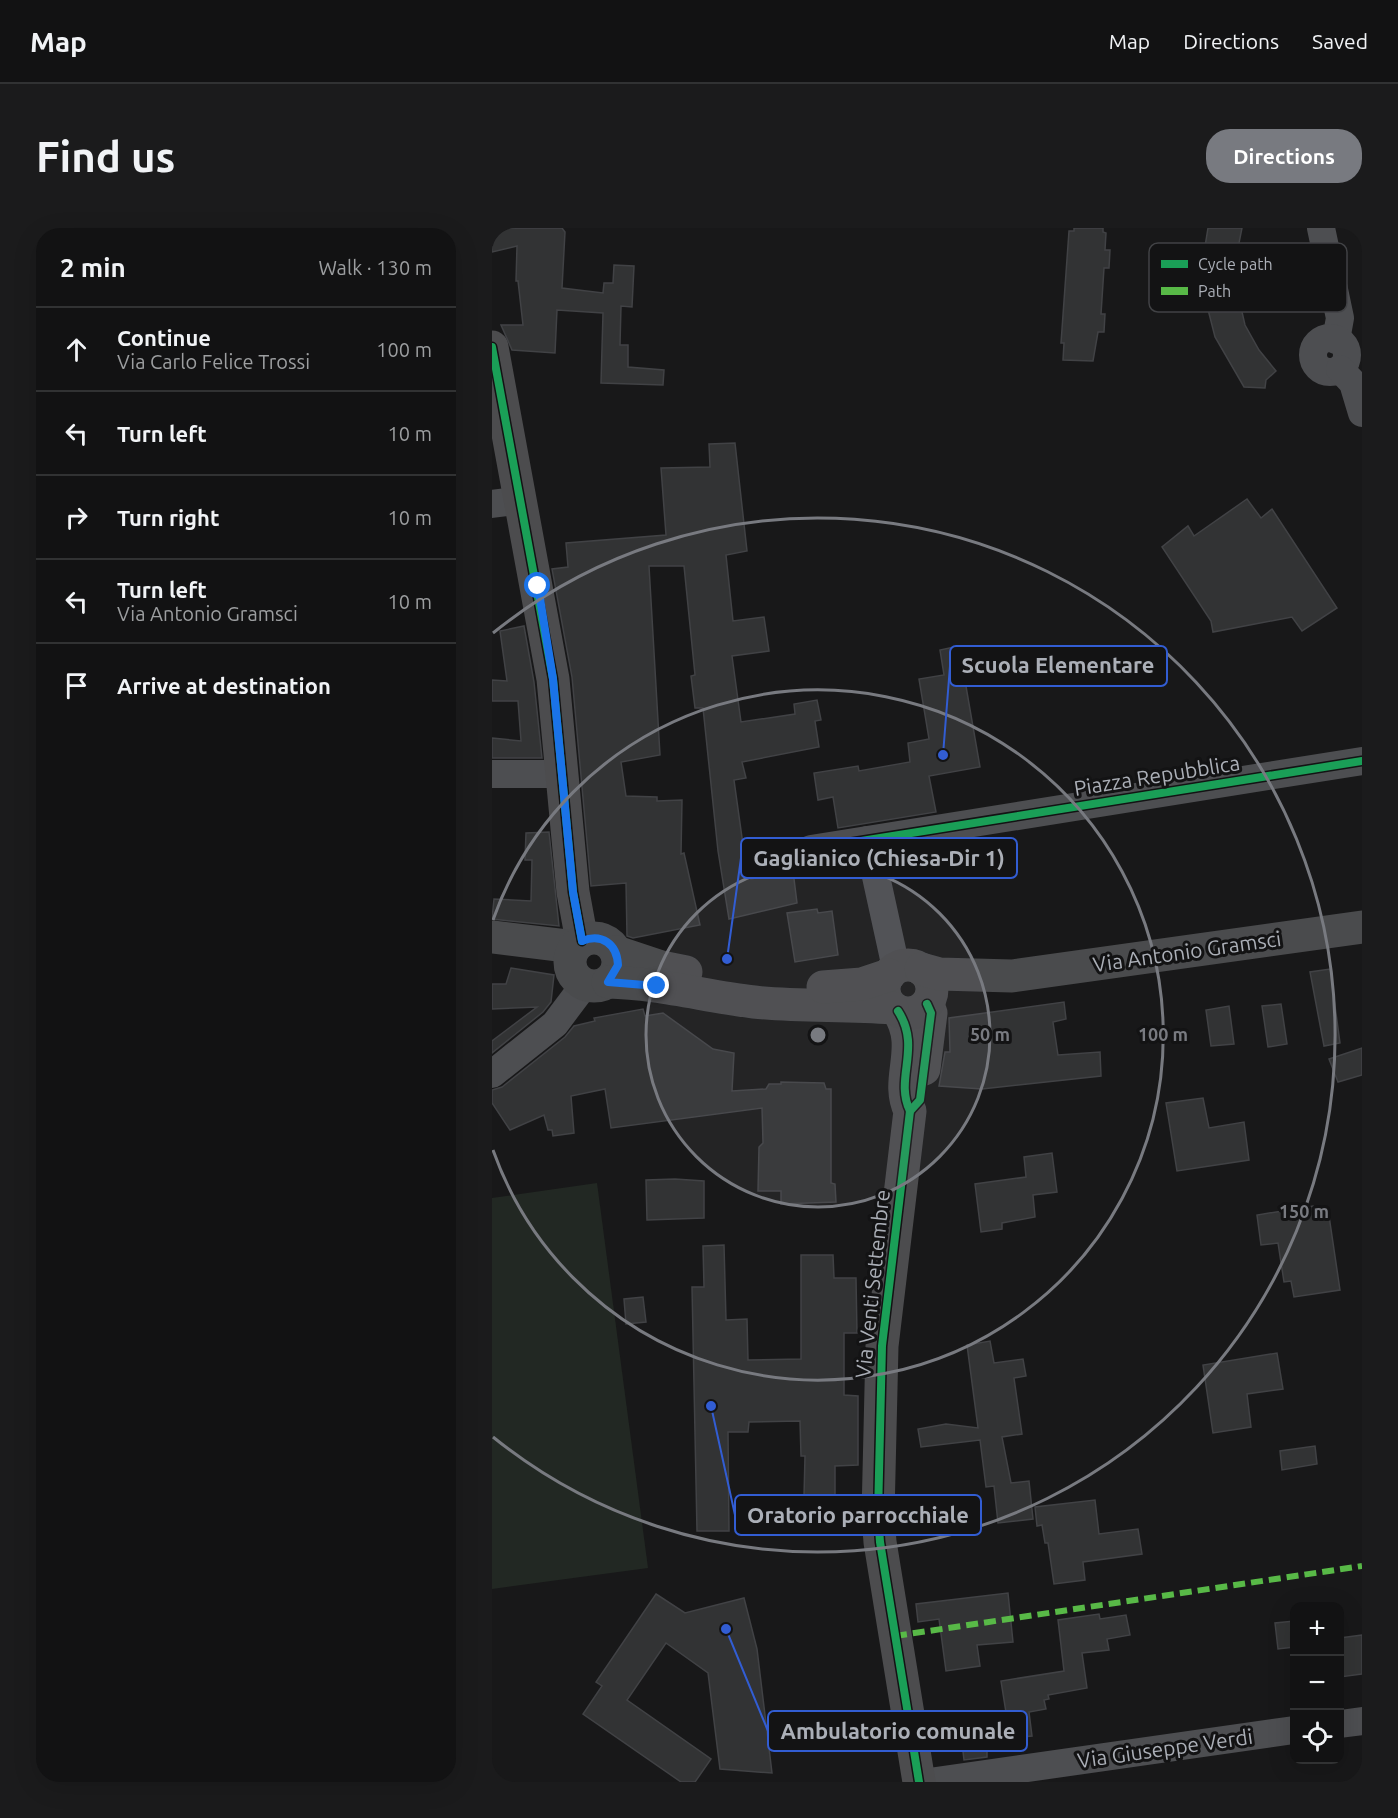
<!DOCTYPE html>
<html lang="en">
<head>
<meta charset="utf-8">
<style>
  :root { --surface:#121213; --page:#1b1b1c; --text:#f1f3f6; --muted:#9c9ea0; --line:#313233; --accent:#787a80 }
  body { margin:0; font-family:Ubuntu,sans-serif; background:var(--page); color:var(--text) }
  .controls { position:absolute; right:18px; bottom:18px; display:grid; overflow:hidden; border-radius:12px; box-shadow:0 6px 24px #0002 }
  .controls button { width:54px; height:54px; display:grid; place-items:center; padding:0; border:0; border-bottom:2px solid var(--line); background:var(--surface); color:var(--text); font:30px sans-serif }
  .stop { position:absolute; width:18px; height:18px; margin:-14px; border:4px solid #1a73e8; border-radius:50%; background:#fff }
  .stop.end { background:#1a73e8; border-color:#fff; box-shadow:0 2px 6px #0008 }
  .list { margin:0; padding:0; list-style:none }
  h2 { display:flex; justify-content:space-between; align-items:center; height:78px; margin:0; padding:0 24px; font-size:26px }
  h2 small { font-size:20px; font-weight:400; color:var(--muted) }
  .list li { display:grid; grid-template-columns:39px 1fr auto; gap:18px; align-items:center; box-sizing:border-box; height:84px; padding:0 24px; border-top:2px solid var(--line) }
  .list b { display:block; font-size:22px; white-space:nowrap }
  .list p { margin:0; font-size:20px; white-space:nowrap; color:var(--muted) }
  .list em { font-size:20px; font-style:normal; color:var(--muted) }
  .icon { flex:none; width:33px; height:33px; fill:none; stroke:currentColor; stroke-width:2; stroke-linecap:round; stroke-linejoin:round }
  .map { position:relative; flex:none; width:870px; height:1554px; overflow:hidden; border-radius:24px }
  header { display:flex; align-items:center; gap:36px; box-sizing:border-box; height:84px; padding:0 30px; background:var(--surface); border-bottom:2px solid var(--line) }
  header strong { font-size:28px }
  nav { display:flex; gap:33px; margin-inline-start:auto; font-size:21px }
  .intro { display:flex; align-items:center; justify-content:space-between; box-sizing:border-box; height:144px; padding:0 36px }
  h1 { margin:0; font-size:42px }
  .button { padding:15px 27px; border-radius:24px; background:var(--accent); color:#fff; font-size:21px; font-weight:700 }
  main { display:flex; gap:36px; padding:0 36px }
  aside { flex:1; background:var(--surface); border-radius:24px; box-shadow:0 6px 24px #0002 }
  .map>svg:first-child { display:block }
  .green { fill:#222823 }
  .building { fill:#323334; stroke:#414245; stroke-width:1.5 }
  .lines { fill:none; stroke-linecap:round; stroke-linejoin:round }
  .street { stroke:#4d4e51; stroke-width:28 }
  .secondary { stroke:#4c4c4e; stroke-width:33 }
  .primary { stroke:#4a4b4d; stroke-width:33 }
  .quiet { stroke:#58b947; stroke-width:6; stroke-dasharray:12 6; stroke-linecap:butt }
  .cycleway-casing { stroke:#131314; stroke-width:11 }
  .cycleway { stroke:#1a9f57; stroke-width:8 }
  .route { stroke:#1a73e8; stroke-width:8 }
  .ring { fill:none; stroke:#787a80; stroke-width:3 }
  .labels { text-anchor:middle; stroke-width:6; stroke-linejoin:round; paint-order:stroke }
  .street-label { font-size:21px; fill:#abafb7; stroke:#131314 }
  .key { fill:#131314; stroke:#414245; stroke-width:1.5 }
  .key-label { font-size:16px; fill:#abafb7 }
  .centre { fill:#787a80; stroke:#131314; stroke-width:3 }
  .ring-label { font-size:18px; text-anchor:middle; font-weight:bold; fill:#787a80; stroke:#131314; stroke-width:6; stroke-linejoin:round; paint-order:stroke }
  .leader { fill:none; stroke:#325dd3; stroke-width:2 }
  .callout-dot { fill:#325dd3; stroke:#131314; stroke-width:2 }
  .callout { fill:#131314; stroke:#325dd3; stroke-width:2 }
  .callout-label { font-size:22px; text-anchor:middle; font-weight:bold; fill:#abafb7 }
</style>
</head>
<body>
<header>
<strong>Map</strong>
<nav><a>Map</a><a>Directions</a><a>Saved</a></nav>
</header>
<div class="intro"><h1>Find us</h1><a class="button">Directions</a></div>
<main>
<aside>
<h2>2 min<small>Walk · 130 m</small></h2>
<ul class="list">
<li><svg class="icon" aria-label="ahead" viewBox="0 0 24 24"><path d="M12 20V5M6 11l6-6 6 6"/></svg><div><b>Continue</b><p>Via Carlo Felice Trossi</p></div><em>100 m</em></li>
<li><svg class="icon" aria-label="left" viewBox="0 0 24 24"><path d="M17 20v-9H6M10 6l-5 5 5 5"/></svg><div><b>Turn left</b></div><em>10 m</em></li>
<li><svg class="icon" aria-label="right" viewBox="0 0 24 24"><path d="M7 20v-9h11M14 6l5 5-5 5"/></svg><div><b>Turn right</b></div><em>10 m</em></li>
<li><svg class="icon" aria-label="left" viewBox="0 0 24 24"><path d="M17 20v-9H6M10 6l-5 5 5 5"/></svg><div><b>Turn left</b><p>Via Antonio Gramsci</p></div><em>10 m</em></li>
<li><svg class="icon" aria-label="arrive" viewBox="0 0 24 24"><path d="M6 21V4h12l-3 4 3 4H6"/></svg><div><b>Arrive at destination</b></div></li>
</ul>
</aside>
<div class="map">
<svg width="870" height="1554" viewBox="0 0 870 1554">
  <rect width="100%" height="100%" fill="#181819"/>
  <polygon class="green" points="105,955 156,1340 0,1361 0,970"/>
  <g class="building">
    <polygon points="17,0 70,0 73,4 70,60 111,65 112,55 121,55 122,37 142,38 140,79 129,78 128,117 136,117 136,139 172,142 171,157 109,155 111,85 65,82 63,125 20,122 9,97 31,97 26,53 24,53 25,18 0,24 0,2"/>
    <polygon points="582,0 611,0 611,4 614,5 613,22 618,22 617,40 612,40 609,86 613,86 612,104 606,104 601,133 571,132 572,115 569,115 577,3 582,3"/>
    <polygon points="716,0 750,0 745,25 744,58 753,97 767,122 784,143 774,152 773,160 752,159 723,109 711,62 710,37"/>
    <polygon points="243,215 255,323 234,327 241,393 272,389 277,423 240,428 249,494 303,486 302,476 325,472 329,492 323,493 327,519 250,534 254,550 242,552 253,631 259,651 301,643 305,675 237,691 226,623 211,480 203,480 199,448 203,447 192,338 157,338 168,527 129,534 134,568 165,569 165,573 190,572 189,626 192,625 208,697 141,710 135,708 134,655 99,658 80,449 60,341 76,339 74,315 174,307 169,240 218,239 217,216"/>
    <polygon points="755,271 769,290 780,281 845,380 810,403 800,389 721,404 719,393 670,319 696,298 702,308"/>
    <polygon points="32,398 42,454 50,530 0,530 0,510 29,513 26,473 0,473 0,452 15,453 8,403"/>
    <polygon points="467,418 488,539 437,548 444,584 346,600 341,569 326,572 322,545 366,538 367,543 418,534 416,515 437,511 427,451 452,447 448,422"/>
    <polygon points="57,604 67,698 0,691 2,671 39,673 40,632 33,632 34,605"/>
    <polygon points="325,681 326,685 340,683 346,727 303,734 295,685"/>
    <polygon points="19,740 62,747 59,774 51,784 0,825 0,813 45,779 0,781 0,756 14,756"/>
    <polygon points="838,741 848,815 832,818 818,744"/>
    <polygon points="572,774 574,791 561,794 566,827 608,824 609,848 490,861 447,858 453,824 458,824 457,790"/>
    <polygon points="789,776 795,816 776,819 770,778"/>
    <polygon points="737,778 742,816 719,818 714,782"/>
    <polygon points="151,781 153,788 171,785 221,821 242,825 240,863 274,861 277,856 289,856 289,854 332,855 334,861 339,861 339,955 343,956 344,974 289,976 289,963 266,963 267,919 271,915 270,880 119,900 113,861 79,868 82,905 61,908 60,902 56,902 52,887 18,902 0,875 0,862 10,859 73,809 82,798 103,793 102,790"/>
    <polygon points="870,820 870,847 846,854 837,831"/>
    <polygon points="711,870 717,900 752,894 757,932 685,943 674,875"/>
    <polygon points="560,925 565,964 541,967 543,989 510,995 510,1001 489,1004 483,956 534,949 532,929"/>
    <polygon points="183,951 212,953 212,990 155,992 154,952"/>
    <polygon points="821,978 822,982 836,981 848,1062 802,1069 799,1053 792,1054 786,1015 769,1017 765,987"/>
    <polygon points="232,1017 234,1092 255,1091 256,1132 309,1131 309,1027 341,1027 342,1050 364,1050 365,1105 352,1105 352,1167 366,1168 366,1237 343,1238 343,1268 312,1269 313,1228 309,1228 308,1193 257,1194 256,1204 236,1204 237,1303 205,1303 200,1059 212,1059 211,1018"/>
    <polygon points="151,1069 154,1094 134,1096 132,1071"/>
    <polygon points="498,1113 502,1135 531,1131 534,1148 522,1150 530,1206 510,1209 519,1255 537,1253 541,1291 506,1295 502,1258 494,1259 488,1212 429,1219 426,1201 454,1196 486,1200 475,1117"/>
    <polygon points="785,1125 791,1161 755,1166 759,1199 721,1205 711,1137"/>
    <polygon points="823,1218 825,1236 790,1242 788,1223"/>
    <polygon points="603,1272 607,1306 646,1301 650,1326 591,1334 593,1352 562,1356 556,1315 553,1315 550,1297 545,1298 543,1279"/>
    <polygon points="516,1365 521,1414 485,1417 488,1438 454,1443 447,1391 426,1394 424,1376"/>
    <polygon points="164,1366 193,1385 252,1370 265,1421 280,1545 228,1541 216,1445 174,1415 135,1472 219,1531 203,1554 189,1554 91,1486 110,1458 104,1454"/>
    <polygon points="607,1386 608,1391 634,1387 638,1407 615,1411 617,1422 590,1425 595,1460 556,1467 557,1471 552,1472 554,1481 537,1484 540,1508 529,1509 529,1513 495,1517 495,1529 472,1532 469,1506 516,1497 509,1453 572,1443 566,1392"/>
    <polygon points="802,1393 802,1419 786,1421 783,1395"/>
    <polygon points="870,1407 870,1446 848,1449 848,1410"/>
  </g>
  <g class="lines">
    <g class="street">
      <polyline points="829,0 848,90 844,112"/>
      <circle cx="838" cy="127" r="17"/>
      <polyline points="848,141 861,155 870,185"/>
      <polyline points="0,276 29,272"/>
      <polyline points="0,546 71,546"/>
      <polyline points="376,612 404,740"/>
      <polyline points="319,621 870,533"/>
      <polyline points="0,846 63,796 93,756"/>
      <polyline points="848,1496 870,1493"/>
      <polyline points="437,1554 802,1502"/>
    </g>
    <g class="secondary">
      <polyline points="0,119 61,451 81,664 90,713"/>
      <path d="M406 783C430 820 402 850 418 883L390 1118 386 1287 388 1314 427 1554"/>
      <polyline points="432,841 439,785 435,776"/>
    </g>
    <g class="primary">
      <polyline points="0,709 83,719"/>
      <circle cx="102" cy="734" r="24"/>
      <polyline points="124,724 169,739 194,744"/>
      <circle cx="416" cy="761" r="24"/>
      <polyline points="429,741 447,746 520,748 870,699"/>
      <path d="M116 754C165 755 213 768 262 774 308 779 354 776 400 780"/>
      <polyline points="331,759 370,756 397,747"/>
    </g>
    <polyline class="quiet" points="403,1408 870,1338"/>
    <g class="cycleway-casing">
      <g id="cycleway">
        <polyline points="0,119 61,451 81,664 90,713"/>
        <polyline points="319,621 870,533"/>
        <path d="M406 783C430 820 402 850 418 883L390 1118 386 1287 388 1314 427 1554"/>
        <polyline points="418,883 428,872 439,785 435,776"/>
      </g>
    </g>
    <use href="#cycleway" class="cycleway"/>
  </g>
  <g class="lines">
    <path class="route" d="M46 358 61 451 81 664 90 713C110 705 125 716 126 737L116 754 165 758"/>
  </g>
  <circle cx="326" cy="807" r="172" fill="#787a80" fill-opacity=".12"/>
  <g class="ring">
    <circle cx="326" cy="807" r="172"/>
    <path d="M1 692A345 345 0 1 1 1 922"/>
    <path d="M1 405A517 517 0 1 1 1 1209"/>
  </g>
  <g class="labels">
    <g class="street-label">
      <text transform="translate(665 548) rotate(-9)" y="7">Piazza Repubblica</text>
      <text transform="translate(695 724) rotate(-8)" y="7">Via Antonio Gramsci</text>
      <text transform="translate(381 1056) rotate(-84)" y="7">Via Venti Settembre</text>
      <text transform="translate(673 1521) rotate(-8)" y="7">Via Giuseppe Verdi</text>
    </g>
  </g>
  <rect x="657" y="15" width="198" height="69" rx="9" class="key"/>
  <rect x="669" y="32" width="27" height="8" fill="#1a9f57"/>
  <rect x="669" y="59" width="27" height="8" fill="#58b947"/>
  <g class="key-label">
    <text x="706" y="42">Cycle path</text>
    <text x="706" y="69">Path</text>
  </g>
  <circle cx="326" cy="807" r="9" class="centre"/>
  <g class="ring-label">
    <text x="498" y="813">50 m</text>
    <text x="671" y="813">100 m</text>
    <text x="812" y="990">150 m</text>
  </g>
  <path class="leader" d="M451 527L458 438M235 731L249 630M219 1178L243 1287M234 1401L276 1503"/>
  <g class="callout-dot">
    <circle cx="451" cy="527" r="6"/>
    <circle cx="235" cy="731" r="6"/>
    <circle cx="219" cy="1178" r="6"/>
    <circle cx="234" cy="1401" r="6"/>
  </g>
  <g class="callout">
    <rect x="458" y="418" width="217" height="40" rx="6"/>
    <rect x="249" y="610" width="276" height="40" rx="6"/>
    <rect x="243" y="1267" width="246" height="40" rx="6"/>
    <rect x="276" y="1483" width="259" height="40" rx="6"/>
  </g>
  <g class="callout-label">
    <text x="566" y="445">Scuola Elementare</text>
    <text x="387" y="638">Gaglianico (Chiesa-Dir 1)</text>
    <text x="366" y="1295">Oratorio parrocchiale</text>
    <text x="406" y="1511">Ambulatorio comunale</text>
  </g>
</svg>
<div class="controls">
<button>+</button>
<button>−</button>
<button><svg class="icon" aria-label="locate" viewBox="0 0 24 24"><circle cx="12" cy="12" r="6"/><path d="M12 2v4M12 18v4M2 12h4M18 12h4"/></svg></button>
</div>
<div class="stop" style="left:46px;top:358px"></div>
<div class="stop end" style="left:165px;top:758px"></div>
</div>
</main>
</body>
</html>
